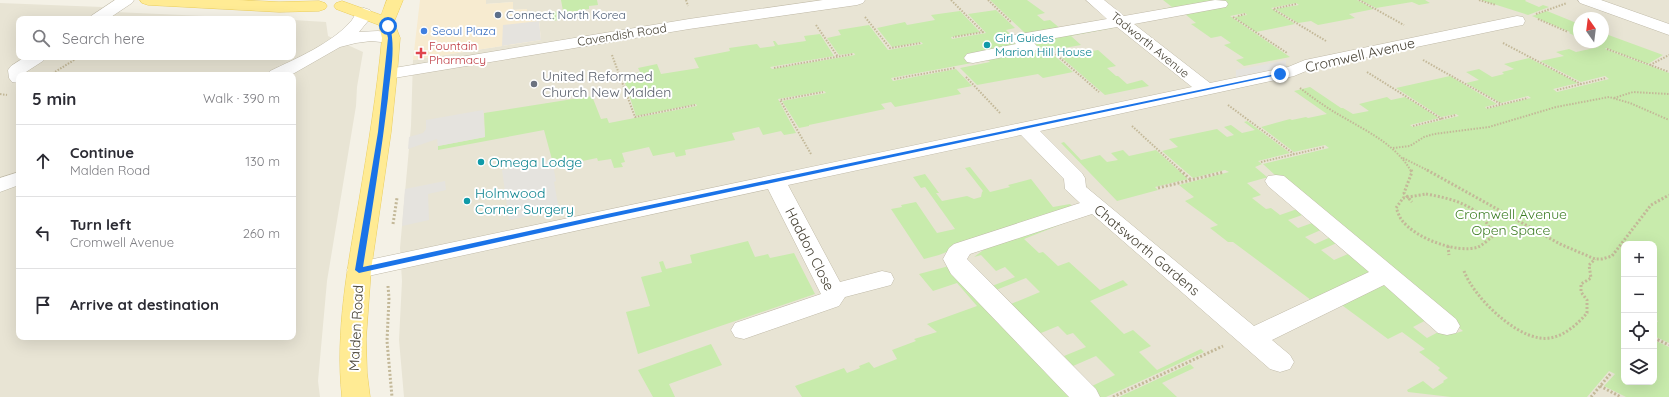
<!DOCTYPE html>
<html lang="en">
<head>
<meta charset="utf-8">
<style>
  :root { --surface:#fff; --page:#f7f7f7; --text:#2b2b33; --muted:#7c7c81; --line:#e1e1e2 }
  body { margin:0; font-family:Quicksand,sans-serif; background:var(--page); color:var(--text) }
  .controls { position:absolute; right:12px; bottom:12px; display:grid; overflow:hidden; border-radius:8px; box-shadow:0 4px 16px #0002 }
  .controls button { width:36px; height:36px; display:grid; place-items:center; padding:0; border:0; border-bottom:1px solid var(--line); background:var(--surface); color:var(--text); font:20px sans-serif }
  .compass { position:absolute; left:1573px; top:12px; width:36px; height:36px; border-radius:50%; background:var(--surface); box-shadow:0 4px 16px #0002; rotate:346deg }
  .stop { position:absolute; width:12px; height:12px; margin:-9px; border:3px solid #1a73e8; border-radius:50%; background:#fff }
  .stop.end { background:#1a73e8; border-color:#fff; box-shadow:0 1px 4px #0008 }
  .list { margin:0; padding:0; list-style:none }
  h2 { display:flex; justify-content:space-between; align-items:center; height:52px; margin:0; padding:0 16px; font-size:17px }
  h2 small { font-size:13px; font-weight:400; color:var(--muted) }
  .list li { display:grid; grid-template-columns:26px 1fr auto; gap:12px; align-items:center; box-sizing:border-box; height:72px; padding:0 16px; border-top:1px solid var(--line) }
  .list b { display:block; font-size:15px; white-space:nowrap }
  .list p { margin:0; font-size:13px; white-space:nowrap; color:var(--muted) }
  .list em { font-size:13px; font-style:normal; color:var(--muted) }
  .icon { flex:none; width:22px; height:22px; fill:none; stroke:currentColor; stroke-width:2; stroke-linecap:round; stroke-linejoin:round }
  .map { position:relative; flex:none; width:1669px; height:397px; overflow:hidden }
  .search { position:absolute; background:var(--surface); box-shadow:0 4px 16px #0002; left:16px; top:16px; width:280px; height:44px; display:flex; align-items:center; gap:10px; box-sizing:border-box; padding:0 14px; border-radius:8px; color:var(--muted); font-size:15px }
  .panel { position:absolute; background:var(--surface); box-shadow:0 4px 16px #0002; left:16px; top:72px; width:280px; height:268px; border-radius:8px }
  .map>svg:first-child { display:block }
  .residential { fill:#e8e4d4; fill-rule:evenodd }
  .commercial { fill:#f7ebd0 }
  .green { fill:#c8ebac }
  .parking { fill:#e5e3de }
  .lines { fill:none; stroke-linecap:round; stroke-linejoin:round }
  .minor-casing { stroke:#c0baa8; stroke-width:1 }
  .major-casing { stroke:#ebce5d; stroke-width:1 }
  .path-far1 { stroke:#c3b898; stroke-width:2; stroke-dasharray:1.5 1.5; stroke-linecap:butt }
  .path { stroke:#c3b898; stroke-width:3; stroke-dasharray:2 2; stroke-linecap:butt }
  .minor { fill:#fff; fill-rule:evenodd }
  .major { fill:#ffeb94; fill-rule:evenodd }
  .route { fill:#1a73e8 }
  .service-dot { fill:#5c6f8a; stroke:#fff; stroke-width:1.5 }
  .shop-dot { fill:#3f7fe0; stroke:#fff; stroke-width:1.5 }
  .culture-dot { fill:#0f9aa8; stroke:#fff; stroke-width:1.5 }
  .health-dot { fill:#e0444e; stroke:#fff; stroke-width:1.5 }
  .worship-dot { fill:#6b7280; stroke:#fff; stroke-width:1.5 }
  .labels { text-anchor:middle; stroke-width:4; stroke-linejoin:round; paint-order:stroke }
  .far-service-label { font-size:12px; fill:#4e5e75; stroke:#fff; text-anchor:start }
  .far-shop-label { font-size:12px; fill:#366cbe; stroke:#fff; text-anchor:start }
  .far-street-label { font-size:12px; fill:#474235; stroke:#fff }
  .far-culture-label { font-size:12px; fill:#0d838f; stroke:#fff; text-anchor:start }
  .far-health-label { font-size:12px; fill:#be3a42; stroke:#fff; text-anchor:start }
  .street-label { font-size:14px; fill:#474235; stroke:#fff }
  .worship-label { font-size:14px; fill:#5b616d; stroke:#fff; text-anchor:start }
  .culture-label { font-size:14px; fill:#0d838f; stroke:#fff; text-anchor:start }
  .park-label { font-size:14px; fill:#3d7d24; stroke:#fff }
</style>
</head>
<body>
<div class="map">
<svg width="1669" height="397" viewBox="0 0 1669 397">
  <rect width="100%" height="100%" fill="#f4f1e6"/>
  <g class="residential">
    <path d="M486 0H1669V397H404L399 340 402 281 400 248 411 126 413 60 541 40 539 21H536L527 15V9L513 10V2L485 4ZM1579 18H1603V42H1579ZM1624 244H1654V382H1624Z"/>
    <path d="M0 3 101 7 114 12 270 19H19V57H293V20L326 22 328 36 363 52 357 87 356 106 327 281 318 381 320 397H0ZM19 75H293V337H19Z"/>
  </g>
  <polygon class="commercial" points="420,0 486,0 486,4 513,2 513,10 527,9 527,15 535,14 536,21 539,21 541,40 413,60"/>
  <g class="green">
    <polygon points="561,0 597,0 598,5 589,6 589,9 557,14 558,20 552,21 551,12 563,11"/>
    <polygon points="990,0 1027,0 1045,13 1037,15 1044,21 1050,20 1061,29 1104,21 1113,28 1071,36 1081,45 1053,50 1051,48 1019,54 1020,56 1049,51 1073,72 1043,78 1038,74 977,85 960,68 990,62 988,60 891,78 893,81 956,69 972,86 957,89 961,94 895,107 891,102 881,104 885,109 809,125 809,126 799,128 782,101 826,93 824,91 778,99 796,133 784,135 781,131 763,135 759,127 732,133 735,140 685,150 686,155 676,157 674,152 653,156 649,147 622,153 625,162 621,163 623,167 614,168 611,159 598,161 597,158 554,167 544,130 438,150 438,146 485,137 484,113 592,96 601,119 607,118 609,123 697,106 696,104 636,116 624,80 637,77 636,73 640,72 638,68 657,64 661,74 699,68 694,58 730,51 729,48 757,44 760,48 775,46 773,41 775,41 778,45 806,41 804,36 820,34 834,56 770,67 772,69 855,55 854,53 839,55 827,38 841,35 838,30 869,25 888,50 923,44 921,42 892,47 877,28 905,22 907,25 935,20 931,15 960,11 980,32 951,37 952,39 986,33 968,14 996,10 1015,28 1006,30 1012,36 1026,34"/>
    <polygon points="1163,0 1357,0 1374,9 1349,14 1355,18 1318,25 1311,21 1298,23 1275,9 1299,5 1296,3 1271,8 1295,24 1256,32 1234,17 1247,15 1245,13 1230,16 1290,57 1244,66 1236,60 1244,58 1224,45 1231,43 1221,36 1211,38 1191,24 1196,23 1185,14 1164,10 1162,9 1172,7"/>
    <polygon points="1360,0 1425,0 1430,3 1419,5 1412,2 1376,8"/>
    <polygon points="1481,0 1526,0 1525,1 1539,7 1543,5 1549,7 1528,15"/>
    <polygon points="1547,11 1579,24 1579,38 1569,33 1570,32 1532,16"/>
    <polygon points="1603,33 1663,55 1648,64 1606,48 1605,49 1669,73 1669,343 1654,336 1654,326 1658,321 1654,319 1654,244 1624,244 1624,382 1654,382 1654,340 1669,347 1669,397 1626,397 1604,386 1615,374 1609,371 1587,397 1451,397 1408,392 1407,390 1423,381 1433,389 1444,382 1443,381 1448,378 1438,370 1440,368 1419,352 1425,349 1402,332 1388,339 1339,303 1388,280 1432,317 1413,327 1427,338 1444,329 1453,334 1463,331 1276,175 1247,183 1261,195 1252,198 1266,209 1271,208 1280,215 1300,208 1308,213 1288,220 1298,228 1315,222 1323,229 1305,237 1315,244 1333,236 1339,242 1321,250 1334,260 1355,251 1380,273 1315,303 1233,242 1228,242 1210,228 1218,225 1185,201 1194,197 1179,185 1229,172 1225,170 1193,178 1162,151 1178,147 1169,139 1217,129 1227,137 1234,135 1224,127 1231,125 1242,133 1255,130 1244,122 1247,121 1290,153 1258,161 1262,164 1255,167 1267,177 1275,175 1263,164 1329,148 1325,145 1294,152 1261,127 1290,119 1292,120 1306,117 1308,118 1327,114 1294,91 1310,87 1341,108 1343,108 1353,114 1369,111 1359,104 1387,97 1391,100 1405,97 1439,118 1410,125 1413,127 1459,116 1456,114 1441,117 1396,88 1450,76 1497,104 1485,107 1487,109 1531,98 1528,96 1501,103 1466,83 1479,80 1466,72 1479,69 1492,77 1504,74 1502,72 1514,69 1504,64 1529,58 1578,83 1553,89 1557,92 1609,79 1605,76 1581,82 1540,61 1564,56 1556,52 1569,49 1576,52 1599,47 1587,42 1603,42"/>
    <polygon points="1098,50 1116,66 1107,68 1116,76 1118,76 1127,84 1142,80 1149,86 1105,95 1061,57"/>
    <polygon points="1064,142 1081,160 1100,155 1107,162 1118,160 1111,153 1123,150 1129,156 1156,150 1188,179 1155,187 1158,190 1117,201 1061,143"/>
    <polygon points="970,167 990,192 1010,187 1008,185 1031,179 1053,207 1070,204 1076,210 966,240 969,243 939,255 924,259 891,209 902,207 901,205 916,202 937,233 955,229 925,187 921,188 913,177 925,174 939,193 936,193 942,201 967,196 974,199 981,197 982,192 983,191 965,168"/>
    <polygon points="1067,222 1024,239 1039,253 1043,252 1058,266 1069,262 1100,290 1123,280 1128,285 1090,301 1124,334 1133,330 1151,346 1139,352 1157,370 1201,349 1204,352 1106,397 1097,397 1092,386 1115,375 1096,356 1073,366 1064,356 1086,347 1073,333 1067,335 1058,326 1041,333 1006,306 1040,292 1026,278 996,290 992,286 1015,277 1005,267 996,271 981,255 974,257 986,248"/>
    <polygon points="748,241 755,257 768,254 770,258 794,253 815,294 638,354 626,312 650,306 641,277 662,272 659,262 663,261 666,269 692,263 690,255"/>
    <polygon points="949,266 1077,397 802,397 795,386 844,368 847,373 860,368 859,366 869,362 874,368 897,359 892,350 916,341 914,339 937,332 927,324 977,306 957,283 933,291 919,274"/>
    <polygon points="711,344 722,365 669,384 675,397 653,397 638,370"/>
    <polygon points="1190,364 1194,368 1162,383 1177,397 1119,397"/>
  </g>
  <g class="parking">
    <polygon points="539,21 541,40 502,46 503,25"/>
    <polygon points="1286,60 1286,69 1236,79 1236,70"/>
    <polygon points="483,110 485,137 438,146 437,139 408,149 409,137 423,133 426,129 426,120"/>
    <polygon points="552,160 556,181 554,182 559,210 509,220 502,170"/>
    <polygon points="445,181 446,190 428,194 429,220 402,226 405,189"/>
  </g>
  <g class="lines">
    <g class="minor-casing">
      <g id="minor">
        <polygon points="115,0 134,0 132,3 108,19 89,19 91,16"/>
        <polygon points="823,0 865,0 863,3 857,5 689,29 388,79 382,78 379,74 382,70 388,69 689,19"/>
        <polygon points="1086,0 1104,0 1124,16 1215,0 1226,1 1228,4 1226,7 1134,24 1210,83 1288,67 1305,60 1517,16 1523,17 1525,21 1523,25 1517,26 1311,69 1294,76 1040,131 1082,173 1085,178 1086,187 1254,326 1369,272 1268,186 1265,181 1268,176 1276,175 1284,176 1456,319 1460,326 1456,333 1447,335 1438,333 1384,285 1272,340 1290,355 1294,362 1290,369 1280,372 1270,369 1092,214 970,254 967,259 1096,389 1100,397 1069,397 951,274 943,259 949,248 954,244 1080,203 1065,189 1064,179 1021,135 788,185 840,282 882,271 891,273 894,279 891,285 845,297 839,306 744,339 735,337 731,330 735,323 821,294 768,189 359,278 350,276 347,270 350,264 359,262 1192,87 1117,27 1033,42 1038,47 1035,51 1029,52 973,63 967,62 964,58 967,54 1016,44 1011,39 1014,35 1107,19"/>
        <polygon points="1578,0 1601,0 1669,24 1669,35 1580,3"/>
        <path d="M364 8 370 10 372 13 368 21 359 32 378 31 397 34 400 38 397 42 391 43 371 41 356 43 340 47 291 75H267L270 71C295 59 333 43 352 20 354 17 356 13 358 10Z"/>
        <polygon points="25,57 46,57 43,61 26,72 27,75 19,75 19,83 12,82 9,78 8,70 11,66"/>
        <polygon points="19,172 19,185 0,192 0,178"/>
      </g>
    </g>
    <g class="major-casing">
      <g id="major">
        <polygon points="140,0 238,0 279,2 319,1 325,3 327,6 325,9 319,11 279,12 148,5 142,3"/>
        <path d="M387 0H403L394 22 400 38 397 74 391 132 371 270 366 339 367 373 370 397H342C335 331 348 265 359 201 368 147 377 93 382 38L379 25 336 9 334 6 336 3 342 1 381 15Z"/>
      </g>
    </g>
    <g class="path-far1">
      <polyline points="686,0 688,6"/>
      <polyline points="951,0 983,32 953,37"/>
      <polyline points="988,0 1011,22"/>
      <polyline points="1359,0 1404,25"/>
      <polyline points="1479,0 1496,5"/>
      <polyline points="1296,4 1273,9 1326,41"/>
      <polyline points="1536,14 1567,3"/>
      <polyline points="1238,16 1245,14"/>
      <polyline points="865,17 890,48 921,43"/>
      <polyline points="1233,17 1287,53"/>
      <polyline points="1538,19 1568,32"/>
      <polyline points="816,25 838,57"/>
      <polyline points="1503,43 1581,84"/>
      <polyline points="1607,49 1669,72"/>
      <polyline points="1053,52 1099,92"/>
      <polyline points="612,55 635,117 695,105"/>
      <polyline points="1423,60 1501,104"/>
      <polyline points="1650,65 1669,55"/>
      <polyline points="774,68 853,54"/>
      <polyline points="1367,72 1442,119"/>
      <polyline points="50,75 79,57"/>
      <polyline points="966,77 1000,113"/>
      <polyline points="894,79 955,68"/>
      <path d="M1300 88C1313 98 1327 108 1341 116 1368 132 1395 144 1411 171"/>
      <polyline points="1557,90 1606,78"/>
      <polyline points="0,94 7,95"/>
      <polyline points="1614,98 1633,92 1669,94"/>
      <polyline points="1228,105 1294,154"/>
      <polyline points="1487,108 1528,98"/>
      <polyline points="1132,126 1181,171"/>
      <polyline points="1413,126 1456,115"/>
      <polyline points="1393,148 1410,146 1424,137 1434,134 1489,127 1556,107 1609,97 1630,103 1669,120"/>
      <polyline points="811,154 780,100 823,92"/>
      <polyline points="1403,158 1429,171"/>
      <polyline points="1261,162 1325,147"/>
    </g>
    <g class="path">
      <polyline points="1180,170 1191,180"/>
      <polyline points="1411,170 1412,172 1404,193 1412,202"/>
      <polyline points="1427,170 1560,244 1595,259 1602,259 1612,256 1651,205 1669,195"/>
      <polyline points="1158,188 1224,172"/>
      <path d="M1426 194C1454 199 1483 206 1493 236 1489 239 1483 245 1478 247 1457 254 1414 238 1401 219 1399 216 1398 212 1396 208L1403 198Z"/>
      <polyline points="1481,215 1491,215"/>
      <polyline points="393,224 397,198"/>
      <polyline points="1448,246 1449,255"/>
      <path d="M1464 271C1474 297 1512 334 1540 338 1559 341 1576 326 1587 313V300L1581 292V284L1591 278 1589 265 1595 259"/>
      <polyline points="388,286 389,298 387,341 392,397"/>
      <polyline points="1654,338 1669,345"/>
      <polyline points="1600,386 1621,397"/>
      <polyline points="1113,397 1223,346"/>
      <polyline points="1591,397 1611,373"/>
    </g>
    <use href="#minor" class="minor"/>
    <use href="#major" class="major"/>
  </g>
  <path class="route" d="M388 24 390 26C396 49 390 75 388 98 381 155 372 211 363 267L607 214 1280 73 1282 74 607 218 359 273 355 270 378 132 388 38 385 26Z"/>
  <circle class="service-dot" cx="498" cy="15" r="4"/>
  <circle class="shop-dot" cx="424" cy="31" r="4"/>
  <g class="culture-dot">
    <circle cx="987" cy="45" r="4"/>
    <circle cx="481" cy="162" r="4"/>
    <circle cx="467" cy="201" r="4"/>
  </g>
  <path class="health-dot" d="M419 47h4v4h4v4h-4v4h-4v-4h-4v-4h4z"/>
  <circle class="worship-dot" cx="534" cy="84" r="4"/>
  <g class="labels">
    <g class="far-service-label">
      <text x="506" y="19">Connect: North Korea</text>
    </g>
    <g class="far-shop-label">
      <text x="432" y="35">Seoul Plaza</text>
    </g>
    <g class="far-street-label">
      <text transform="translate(622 35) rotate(-9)" y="4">Cavendish Road</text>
      <text transform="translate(1150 45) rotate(39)" y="4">Tadworth Avenue</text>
    </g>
    <g class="far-culture-label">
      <text x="995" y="42">Girl Guides<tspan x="995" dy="14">Marion Hill House</tspan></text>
    </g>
    <g class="far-health-label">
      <text x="429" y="50">Fountain<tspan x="429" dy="14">Pharmacy</tspan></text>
    </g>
    <g class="street-label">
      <text transform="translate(1360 55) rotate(-13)" y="5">Cromwell Avenue</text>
      <text transform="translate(810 249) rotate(63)" y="5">Haddon Close</text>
      <text transform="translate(1147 250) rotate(40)" y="5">Chatsworth Gardens</text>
      <text transform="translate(356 328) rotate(-87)" y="5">Malden Road</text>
    </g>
    <g class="worship-label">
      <text x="542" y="81">United Reformed<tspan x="542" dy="16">Church New Malden</tspan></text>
    </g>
    <g class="culture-label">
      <text x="489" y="167">Omega Lodge</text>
      <text x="475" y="198">Holmwood<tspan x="475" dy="16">Corner Surgery</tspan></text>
    </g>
    <g class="park-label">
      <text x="1511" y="219">Cromwell Avenue<tspan x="1511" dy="16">Open Space</tspan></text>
    </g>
  </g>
</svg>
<div class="controls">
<button>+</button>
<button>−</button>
<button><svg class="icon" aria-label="locate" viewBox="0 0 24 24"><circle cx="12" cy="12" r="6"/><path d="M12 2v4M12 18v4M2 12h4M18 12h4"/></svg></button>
<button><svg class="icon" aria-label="layers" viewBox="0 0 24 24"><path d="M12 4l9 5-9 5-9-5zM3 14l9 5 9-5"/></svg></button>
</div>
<svg class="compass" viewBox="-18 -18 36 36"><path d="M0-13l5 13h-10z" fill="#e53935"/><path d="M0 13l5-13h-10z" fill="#7c7c81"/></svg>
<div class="stop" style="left:388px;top:26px"></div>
<div class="stop end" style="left:1280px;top:74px"></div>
<div class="search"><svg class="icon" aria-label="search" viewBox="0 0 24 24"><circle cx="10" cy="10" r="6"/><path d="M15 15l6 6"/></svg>Search here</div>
<section class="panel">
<h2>5 min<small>Walk · 390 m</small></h2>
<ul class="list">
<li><svg class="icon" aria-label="ahead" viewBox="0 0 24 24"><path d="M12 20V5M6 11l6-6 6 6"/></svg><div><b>Continue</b><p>Malden Road</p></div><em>130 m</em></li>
<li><svg class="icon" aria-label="left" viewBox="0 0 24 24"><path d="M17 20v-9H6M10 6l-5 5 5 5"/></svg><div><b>Turn left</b><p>Cromwell Avenue</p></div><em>260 m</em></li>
<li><svg class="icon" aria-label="arrive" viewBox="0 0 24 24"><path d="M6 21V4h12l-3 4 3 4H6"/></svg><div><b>Arrive at destination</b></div></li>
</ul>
</section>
</div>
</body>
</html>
